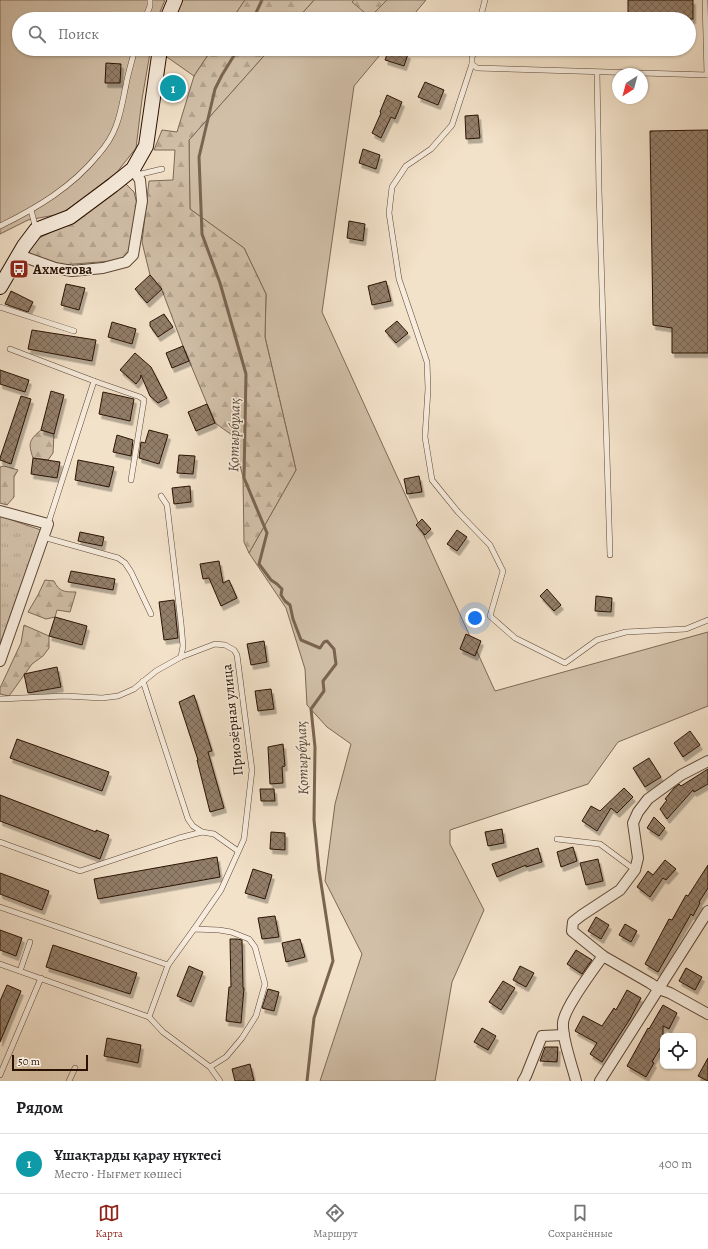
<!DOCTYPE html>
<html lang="ru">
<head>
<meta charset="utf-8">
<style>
  :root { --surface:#fff; --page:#f2f2f2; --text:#202124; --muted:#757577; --line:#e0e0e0; --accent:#8f2418 }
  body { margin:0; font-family:Alegreya,serif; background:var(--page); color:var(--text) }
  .controls { position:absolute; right:12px; bottom:12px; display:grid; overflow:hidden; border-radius:8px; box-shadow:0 1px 3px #0004 }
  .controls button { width:36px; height:36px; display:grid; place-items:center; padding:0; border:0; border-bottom:1px solid var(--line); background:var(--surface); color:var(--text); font:20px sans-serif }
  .compass { position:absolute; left:612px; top:68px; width:36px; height:36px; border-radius:50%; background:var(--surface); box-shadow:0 1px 3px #0004; rotate:216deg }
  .scale { position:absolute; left:12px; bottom:10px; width:76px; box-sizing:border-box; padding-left:4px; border:2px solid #2a1203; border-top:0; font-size:11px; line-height:14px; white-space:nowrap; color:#2a1203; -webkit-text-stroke:3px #f7ecdd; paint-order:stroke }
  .you { position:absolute; left:475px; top:618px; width:14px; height:14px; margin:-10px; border:3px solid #fff; border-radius:50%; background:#1a73e8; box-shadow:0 0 0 6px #1a73e833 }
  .badge { display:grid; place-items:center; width:26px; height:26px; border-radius:50%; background:var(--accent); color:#fff; font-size:13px; font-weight:700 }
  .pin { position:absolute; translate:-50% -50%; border:2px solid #fff; box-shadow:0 1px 4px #0006 }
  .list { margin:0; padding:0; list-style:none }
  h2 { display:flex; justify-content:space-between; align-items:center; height:52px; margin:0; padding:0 16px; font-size:17px }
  h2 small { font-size:13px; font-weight:400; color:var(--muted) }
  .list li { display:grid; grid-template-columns:26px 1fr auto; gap:12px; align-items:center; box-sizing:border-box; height:60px; padding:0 16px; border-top:1px solid var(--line) }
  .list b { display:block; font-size:15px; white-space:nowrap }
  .list p { margin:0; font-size:13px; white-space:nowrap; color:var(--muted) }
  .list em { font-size:13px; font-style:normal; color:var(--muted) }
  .icon { flex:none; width:22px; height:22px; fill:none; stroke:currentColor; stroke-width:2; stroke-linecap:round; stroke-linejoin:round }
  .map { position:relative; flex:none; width:708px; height:1081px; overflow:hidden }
  .search { position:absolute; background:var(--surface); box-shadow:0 1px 3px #0004; left:12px; right:12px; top:12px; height:44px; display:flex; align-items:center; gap:10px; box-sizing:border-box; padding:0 14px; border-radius:22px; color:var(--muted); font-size:15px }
  .sheet { height:112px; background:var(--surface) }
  nav { display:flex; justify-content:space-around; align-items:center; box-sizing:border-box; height:56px; border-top:1px solid var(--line); background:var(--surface); font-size:11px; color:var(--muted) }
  nav a { display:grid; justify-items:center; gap:2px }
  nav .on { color:var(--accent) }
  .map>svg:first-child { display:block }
  .grass { fill:#d1bfa8; stroke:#7e6856 }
  .forest { fill:url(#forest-firs); stroke:#7e6856 }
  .park { fill:url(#park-tufts); stroke:#7e6856 }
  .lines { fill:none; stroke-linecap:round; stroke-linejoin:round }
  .stream { stroke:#7a6452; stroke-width:3 }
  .building { fill:url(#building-cross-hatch); stroke:#2a1203; filter:url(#shadow) }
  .service-casing { stroke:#5c4635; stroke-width:6 }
  .minor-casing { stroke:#5c4635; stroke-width:12 }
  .secondary-casing { stroke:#2a1203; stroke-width:16 }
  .service { stroke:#f7ecdd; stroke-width:5 }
  .minor { stroke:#f7ecdd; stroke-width:10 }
  .secondary { stroke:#f7ecdd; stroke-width:14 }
  .labels { text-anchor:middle; stroke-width:3; stroke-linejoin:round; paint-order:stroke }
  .poi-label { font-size:14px; font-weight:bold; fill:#2a1203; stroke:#f7ecdd; text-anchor:start }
  .street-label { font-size:14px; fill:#2a1203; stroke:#f7ecdd }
  .water-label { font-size:15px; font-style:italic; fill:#5f4937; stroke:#f7ecdd }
</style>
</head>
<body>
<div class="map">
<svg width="708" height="1081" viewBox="0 0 708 1081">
  <defs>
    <pattern id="forest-firs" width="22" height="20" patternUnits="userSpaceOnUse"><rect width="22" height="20" fill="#d1bfa8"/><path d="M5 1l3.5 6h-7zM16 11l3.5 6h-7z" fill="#b4a38f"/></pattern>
    <pattern id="park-tufts" width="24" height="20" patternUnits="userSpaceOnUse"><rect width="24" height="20" fill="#d1bfa8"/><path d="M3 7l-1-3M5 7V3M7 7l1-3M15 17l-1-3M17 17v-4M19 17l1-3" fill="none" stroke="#b4a38f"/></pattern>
    <pattern id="building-cross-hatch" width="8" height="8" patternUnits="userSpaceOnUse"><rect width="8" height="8" fill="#937e6a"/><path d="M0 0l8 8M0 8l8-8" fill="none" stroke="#786655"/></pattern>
    <filter id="shadow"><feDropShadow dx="2.5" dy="4.5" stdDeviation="0" flood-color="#0004"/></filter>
  </defs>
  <rect width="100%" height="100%" fill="#f3e2ca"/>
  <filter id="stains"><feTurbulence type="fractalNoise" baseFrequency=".005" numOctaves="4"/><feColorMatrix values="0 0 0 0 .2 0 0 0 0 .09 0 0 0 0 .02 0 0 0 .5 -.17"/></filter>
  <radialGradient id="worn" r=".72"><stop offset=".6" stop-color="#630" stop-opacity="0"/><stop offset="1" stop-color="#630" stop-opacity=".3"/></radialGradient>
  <g class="grass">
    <polygon points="0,0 165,0 157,19 19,19 19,49 146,49 145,51 150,53 142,99 136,148 117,172 76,204 65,211 55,215 28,220 0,234"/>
    <polygon points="179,0 245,0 232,19 172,19"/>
    <polygon points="314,0 426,0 410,19 297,19"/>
    <polygon points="165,49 212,49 194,76 164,55"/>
    <polygon points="270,49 385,49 354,86 322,312 495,691 708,632 708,706 618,742 588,784 450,830 450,844 484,910 452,982 435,1081 320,1081 362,954 325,881 335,804 351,744 327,727 307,705 305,669 286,608 249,553 296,470 265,337 266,294 244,248 190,209 189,140"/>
  </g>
  <g class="forest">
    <polygon points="245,0 314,0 297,19 232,19"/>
    <polygon points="354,0 387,0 370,17 352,2"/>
    <polygon points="212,49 270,49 189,140 190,209 244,248 266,294 265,337 296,470 249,553 244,542 243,477 232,435 215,423 183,346 162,290 150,275 142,242 149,181 173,180 175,150 154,150 162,130 177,132 194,76"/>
    <polygon points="126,184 134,192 137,204 131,253 124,260 62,265 28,253 37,239 74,221 118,187"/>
    <path d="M41 430 54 434 53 453 48 460 33 458C28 443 29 440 41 430Z"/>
    <polygon points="4,466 18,470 14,477 14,497 7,505 0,503 0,467"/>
    <path d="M45 580 54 581C59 592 65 592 76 592L70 612 57 610 55 617 46 619 28 612 38 595Z"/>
    <polygon points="24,625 49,636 49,648 43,656 32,664 9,696 0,694 0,688 21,643"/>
  </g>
  <polygon class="park" points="0,516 41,530 0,645"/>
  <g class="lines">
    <g class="stream">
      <polyline points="253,19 262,0"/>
      <polyline points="238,49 222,75 215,89 199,157 202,234 220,283 246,374 244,478 267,533 259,564 271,580 277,584 282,589 281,595 285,601 290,605 293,619 301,640 320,648 324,642 327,641 334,649 336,664 323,681 324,691 311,709 315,747 314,820 319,870 333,961 314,1018 307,1081"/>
    </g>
  </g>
  <g class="building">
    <rect x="628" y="0" width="65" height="19"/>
    <polygon points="389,49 393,49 408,54 404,66 385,60"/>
    <polygon points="106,63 121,64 120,83 105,83"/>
    <polygon points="425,82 444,90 438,105 418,97"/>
    <polygon points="387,95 402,102 395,119 391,117 381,138 372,133 381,113 380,112"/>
    <polygon points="478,115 480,138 466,139 465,116"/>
    <polygon points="708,130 708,353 672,353 672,328 653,325 650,131"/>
    <polygon points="363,149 380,155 376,169 359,163"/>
    <polygon points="349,221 365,224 363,241 347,238"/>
    <polygon points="150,275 162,289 147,303 135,289"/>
    <polygon points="386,281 391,301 372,305 368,286"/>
    <polygon points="66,284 85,288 79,310 61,305"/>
    <polygon points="11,291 33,302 28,312 5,304"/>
    <polygon points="164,314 173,327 158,337 150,326 150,322"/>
    <polygon points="397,321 408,333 396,343 385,331"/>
    <polygon points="112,322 136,329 132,344 108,337"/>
    <polygon points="32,330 96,340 92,361 28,349"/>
    <polygon points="183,346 189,361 172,368 166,353"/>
    <polygon points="135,353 151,367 167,398 158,403 150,396 141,375 140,379 136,384 120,370"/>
    <polygon points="0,370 29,380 25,392 0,384"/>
    <polygon points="51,391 64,395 54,434 41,430"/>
    <polygon points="103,392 134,399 130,421 99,414"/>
    <polygon points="21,396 31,399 11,464 0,460 0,458"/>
    <polygon points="207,404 215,423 196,431 188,412"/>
    <polygon points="149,430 168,435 159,464 139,458 141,442 145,443"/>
    <polygon points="117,435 133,440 131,456 113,452"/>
    <polygon points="179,455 195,456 193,474 177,473"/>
    <polygon points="33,458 60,462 57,478 31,474"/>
    <polygon points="78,460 114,467 109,487 75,480"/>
    <polygon points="419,476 422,492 407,494 404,479"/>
    <polygon points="190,486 191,502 174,504 172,488"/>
    <polygon points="422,519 431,529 425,535 416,525"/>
    <polygon points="457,530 467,537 457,551 447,544"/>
    <polygon points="80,532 104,537 102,546 78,541"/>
    <polygon points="219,561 223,583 229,580 237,598 221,606 209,578 203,579 200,564"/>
    <polygon points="71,571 115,579 113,590 68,582"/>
    <polygon points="547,589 561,605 554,611 540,596"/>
    <polygon points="596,596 612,598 611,612 595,611"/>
    <polygon points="174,600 178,638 164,640 159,602"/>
    <polygon points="55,617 87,626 82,645 49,636"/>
    <polygon points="466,634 481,641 475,656 460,649"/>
    <polygon points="264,641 267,662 251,665 247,644"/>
    <polygon points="57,667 61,687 28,693 24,674"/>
    <polygon points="271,689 274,709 258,711 255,691"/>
    <polygon points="194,695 212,751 208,752 224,808 210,812 197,760 198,760 179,702"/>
    <polygon points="690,731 700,745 683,757 674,743"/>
    <polygon points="17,739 109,772 102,791 10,758"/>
    <polygon points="283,744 285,766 282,767 283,783 270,784 268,747"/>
    <polygon points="649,758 661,777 645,787 633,768"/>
    <polygon points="708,769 708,784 694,792 693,790 667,819 660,809 667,800 665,799 674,788 679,784 681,786"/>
    <polygon points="624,788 633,797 617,813 611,808 597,831 582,821 591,806 600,811"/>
    <polygon points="260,789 274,789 275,801 261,801"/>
    <polygon points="0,795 96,832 96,830 109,835 100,859 0,821"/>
    <polygon points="654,817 665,828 659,836 647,828"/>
    <polygon points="502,829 504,843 488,846 485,832"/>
    <polygon points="271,832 285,833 285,850 270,849"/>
    <polygon points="573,847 577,861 561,867 557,852"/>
    <polygon points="538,848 542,862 526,867 526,865 497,877 492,864"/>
    <polygon points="217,857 220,877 98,899 94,879"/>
    <polygon points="598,859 603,881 586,885 580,863"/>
    <polygon points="665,860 676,869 666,880 663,878 650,897 637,887 648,871 653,875"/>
    <polygon points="708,865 708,888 699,902 700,903 693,916 691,914 658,972 645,964 669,919 672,920 686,895 688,896"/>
    <polygon points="253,869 272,875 265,899 245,893"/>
    <polygon points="0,873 49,891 42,910 0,894"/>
    <polygon points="275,916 279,937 262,939 258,918"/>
    <polygon points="596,917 609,925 601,939 588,931"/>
    <polygon points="625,924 637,931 631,942 619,935"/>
    <polygon points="0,930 22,938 16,956 0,950"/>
    <polygon points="230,939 237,939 242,940 243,988 244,988 241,1023 226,1021 229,987 231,987"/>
    <polygon points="300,939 305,957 286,962 282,943"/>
    <polygon points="53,945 137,973 130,994 46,967"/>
    <polygon points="576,950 592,960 582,974 567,964"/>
    <polygon points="189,966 203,972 191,1002 177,996"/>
    <polygon points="520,966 534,973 526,987 513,980"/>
    <polygon points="686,968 702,977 695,990 679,981"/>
    <polygon points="503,981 515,988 501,1010 489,1002"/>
    <polygon points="7,985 21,991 0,1042 0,1001"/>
    <polygon points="268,989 279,992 274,1011 262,1008"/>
    <polygon points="627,990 641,998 630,1019 602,1062 590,1054 597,1043 575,1031 583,1016 602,1026 614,1008 616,1010"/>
    <polygon points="663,1005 677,1013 669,1029 663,1026 663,1043 652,1062 654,1063 646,1077 627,1066 648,1028 649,1029"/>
    <polygon points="482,1028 496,1036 488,1050 474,1042"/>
    <polygon points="107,1038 141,1045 138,1063 104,1056"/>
    <polygon points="545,1047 558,1047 557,1062 540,1061"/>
    <polygon points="708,1058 708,1081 698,1076"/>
    <polygon points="250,1064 254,1081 235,1081 232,1069"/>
  </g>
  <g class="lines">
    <g class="service-casing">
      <g id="service">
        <polyline points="705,0 707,75"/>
        <polyline points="145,19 150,6 150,0"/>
        <polyline points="480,19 485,0"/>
        <polyline points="474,49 472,58 472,64 477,68 708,75"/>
        <polyline points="472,64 452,125 431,149 406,166 392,187 389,213 399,279 427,362 428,389 425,437 432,480 458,512 490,545 503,571 490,616 515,638 565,663 597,640 626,632 686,629 708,620"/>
        <polyline points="597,72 599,190 610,555"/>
        <polyline points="137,175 162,169"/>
        <polyline points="31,210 36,229"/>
        <path d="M0 226C37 208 72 187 98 155 106 146 112 137 116 126 121 113 123 99 126 85 128 73 132 61 135 49"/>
        <polyline points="0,307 74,331"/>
        <polyline points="10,349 94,381"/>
        <polyline points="161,496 167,505 181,623 183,646 181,657"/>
        <polyline points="48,524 94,381 140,397 144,400 131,480"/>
        <polyline points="43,537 118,558 125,563 131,572 151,614"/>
        <polyline points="143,681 188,819 193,826 202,832"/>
        <polyline points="0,699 65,696 102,698 118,696 134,689 156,671 181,657 215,644 225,645 234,650 237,655 252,770 244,839 221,890 194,929"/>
        <polyline points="557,839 600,844 635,870"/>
        <polyline points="0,842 80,871 179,838 202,832 214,834 238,851"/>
        <polyline points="0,907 168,965"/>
        <polyline points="0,964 149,1017"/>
        <polyline points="20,971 30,942"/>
        <polyline points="210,1067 226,1057 242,1038 256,1016 265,984 255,947 249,939 231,932 219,930 194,929 168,965 149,1017 163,1032 210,1067 220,1081"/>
        <polyline points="0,1075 41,978"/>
        <polyline points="69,1081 75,1068"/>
      </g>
    </g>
    <g class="minor-casing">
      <g id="minor">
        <polyline points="19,255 55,268 72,271 103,268 126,262 133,255 142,201 140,180 133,169"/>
        <polyline points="0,511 48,524 0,661"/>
        <polyline points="708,761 681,775 648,799 638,812 633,823 638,858 635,870 620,890 582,915 573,922 572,931 603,956 650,983 659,989 670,993 708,1014"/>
        <polyline points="523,1081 526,1076 542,1036 564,1035"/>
        <path d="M576 1081C572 1065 562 1039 563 1023 564 1008 593 970 603 956"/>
        <polyline points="600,1081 708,911"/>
      </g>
    </g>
    <g class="secondary-casing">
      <g id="secondary">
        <polyline points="167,19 175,0"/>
        <polyline points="0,287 24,246 36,230 70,217 113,185 133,169 146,146 160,49"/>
      </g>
    </g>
    <use href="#service" class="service"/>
    <use href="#minor" class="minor"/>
    <use href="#secondary" class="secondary"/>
  </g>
  <defs>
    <g id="bus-square" transform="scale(1)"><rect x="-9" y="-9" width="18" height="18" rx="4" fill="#8f2418" stroke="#f7ecdd"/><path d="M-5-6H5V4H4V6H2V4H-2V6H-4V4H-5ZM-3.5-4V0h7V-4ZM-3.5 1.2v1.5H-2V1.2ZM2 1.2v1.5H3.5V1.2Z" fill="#fff"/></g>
  </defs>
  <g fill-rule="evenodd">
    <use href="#bus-square" x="19" y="269"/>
  </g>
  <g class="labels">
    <g class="poi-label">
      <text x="33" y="274">Ахметова</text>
    </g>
    <g class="street-label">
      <text transform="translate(232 720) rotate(-96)" y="5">Приозёрная улица</text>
    </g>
    <g class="water-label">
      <text transform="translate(234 435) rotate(-89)" y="5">Қотырбұлақ</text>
      <text transform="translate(302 758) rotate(-92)" y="5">Қотырбұлақ</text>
    </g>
  </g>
  <rect width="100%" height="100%" filter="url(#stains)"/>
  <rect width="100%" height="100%" fill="url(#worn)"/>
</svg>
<div class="controls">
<button><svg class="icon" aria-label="locate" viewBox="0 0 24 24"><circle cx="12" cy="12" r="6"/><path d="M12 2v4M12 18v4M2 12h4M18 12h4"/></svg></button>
</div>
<svg class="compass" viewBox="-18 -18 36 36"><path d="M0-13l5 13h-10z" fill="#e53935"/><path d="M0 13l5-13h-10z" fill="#757577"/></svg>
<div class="scale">50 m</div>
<div class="you"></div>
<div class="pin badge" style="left:173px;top:88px;background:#0f9aa8">1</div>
<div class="search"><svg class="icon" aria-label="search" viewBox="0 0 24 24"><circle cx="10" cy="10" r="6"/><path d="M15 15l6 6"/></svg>Поиск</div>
</div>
<section class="sheet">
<h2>Рядом<small></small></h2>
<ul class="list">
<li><span class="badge" style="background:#0f9aa8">1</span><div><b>Ұшақтарды қарау нүктесі</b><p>Место · Нығмет көшесі</p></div><em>400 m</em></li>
</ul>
</section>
<nav>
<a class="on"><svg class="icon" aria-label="map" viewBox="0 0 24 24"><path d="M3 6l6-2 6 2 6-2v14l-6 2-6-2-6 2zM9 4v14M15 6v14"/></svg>Карта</a>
<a><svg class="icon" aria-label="directions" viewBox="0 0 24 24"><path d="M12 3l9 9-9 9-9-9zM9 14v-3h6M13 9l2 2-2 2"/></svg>Маршрут</a>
<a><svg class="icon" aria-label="saved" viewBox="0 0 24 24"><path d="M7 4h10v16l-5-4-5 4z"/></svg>Сохранённые</a>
</nav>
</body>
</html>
